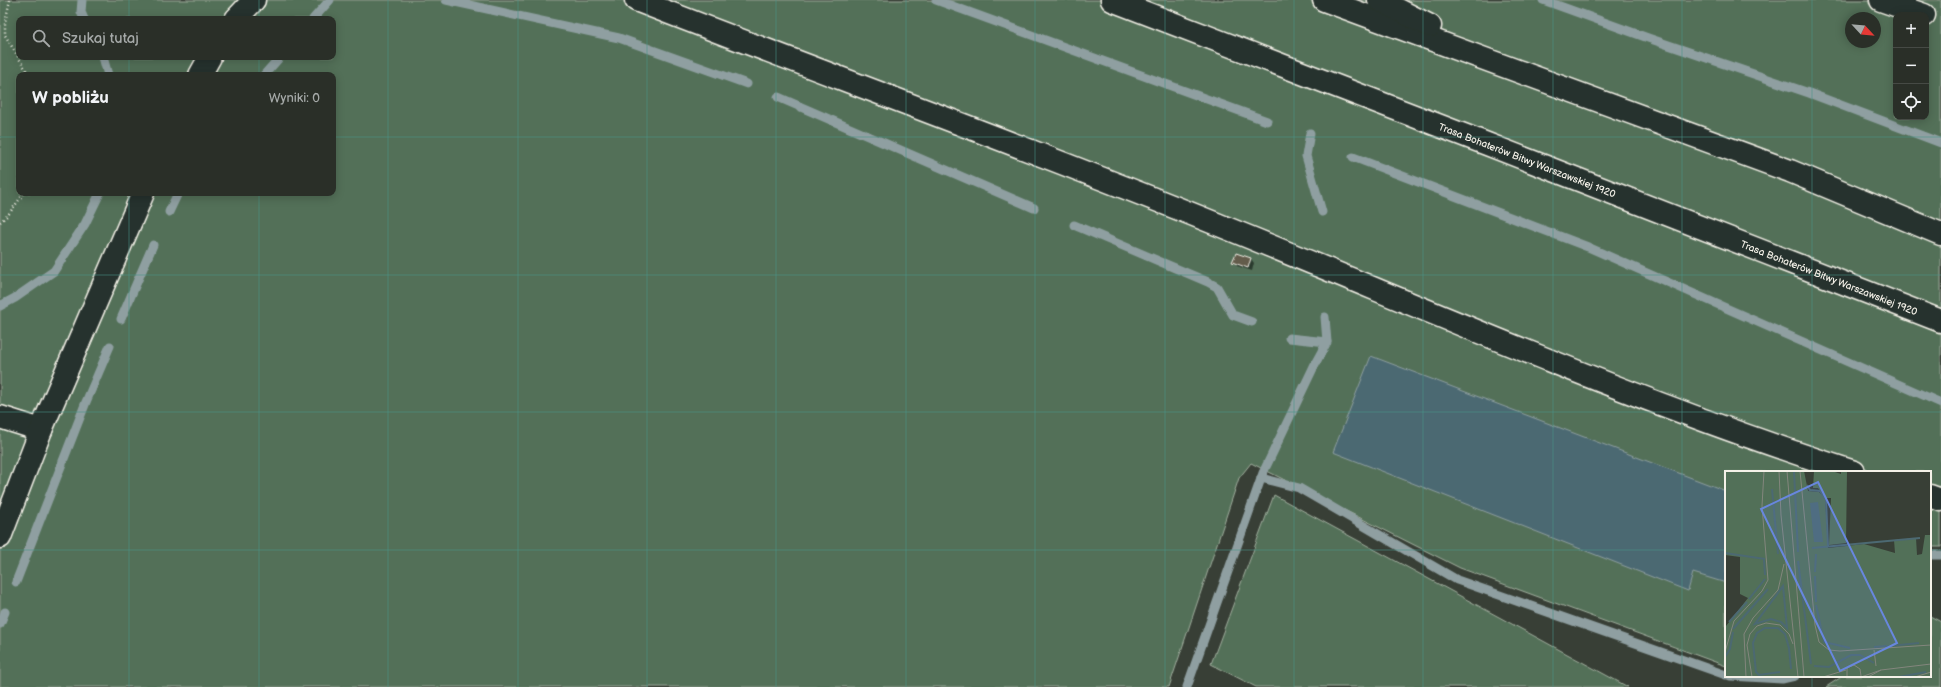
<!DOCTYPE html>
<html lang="pl">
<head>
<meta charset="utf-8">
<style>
  :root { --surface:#2a2f28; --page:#363b34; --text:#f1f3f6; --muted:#a5a9a8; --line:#464a45 }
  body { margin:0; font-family:"Balsamiq Sans",sans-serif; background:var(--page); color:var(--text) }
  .controls { position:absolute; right:12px; top:12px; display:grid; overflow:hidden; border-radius:8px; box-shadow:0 2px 10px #0003 }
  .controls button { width:36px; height:36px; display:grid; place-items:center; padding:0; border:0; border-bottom:1px solid var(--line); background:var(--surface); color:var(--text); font:20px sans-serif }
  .compass { position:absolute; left:1845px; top:12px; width:36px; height:36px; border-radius:50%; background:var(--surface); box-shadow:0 2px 10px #0003; rotate:116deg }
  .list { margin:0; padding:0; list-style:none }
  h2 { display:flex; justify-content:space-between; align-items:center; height:52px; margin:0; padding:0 16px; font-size:17px }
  h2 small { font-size:13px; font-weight:400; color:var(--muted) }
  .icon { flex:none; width:22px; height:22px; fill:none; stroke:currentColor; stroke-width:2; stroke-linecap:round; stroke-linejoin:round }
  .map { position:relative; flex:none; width:1941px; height:687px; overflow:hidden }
  .search { position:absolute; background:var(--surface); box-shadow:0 2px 10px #0003; left:16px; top:16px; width:320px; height:44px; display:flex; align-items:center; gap:10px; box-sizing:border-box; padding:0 14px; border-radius:8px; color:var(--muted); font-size:15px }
  .panel { position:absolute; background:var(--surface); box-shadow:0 2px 10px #0003; left:16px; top:72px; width:320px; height:124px; border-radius:8px }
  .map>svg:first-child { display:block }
  .green { fill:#527058; stroke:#a3b0a0; fill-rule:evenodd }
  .water { fill:#4c6972; stroke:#8f9fa1 }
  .shadow { fill:#0007 }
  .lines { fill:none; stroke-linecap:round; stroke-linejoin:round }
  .stream { stroke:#8f9fa1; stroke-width:9 }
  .building { fill:#635c4c; stroke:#f4f1e8 }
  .minor-casing { stroke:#f4f1e8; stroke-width:25 }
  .highway-casing { stroke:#f4f1e8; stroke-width:25 }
  .path { stroke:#f4f1e8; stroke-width:2.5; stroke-dasharray:1 3; stroke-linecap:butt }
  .minor { stroke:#26332d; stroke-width:22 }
  .highway { stroke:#26332d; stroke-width:22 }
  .grid { fill:none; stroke:#48958c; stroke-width:1; stroke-opacity:0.55 }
  .labels { text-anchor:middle; stroke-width:3; stroke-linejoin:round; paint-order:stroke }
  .street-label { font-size:10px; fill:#f4f1e8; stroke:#26332d }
  .inset-river { fill:none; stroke:#4c6972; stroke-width:2 }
  .inset-road { fill:none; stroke:#83867d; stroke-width:1 }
  .view { fill:#6887de; fill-opacity:0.15; stroke:#6887de; stroke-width:2 }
  .inset-edge { fill:none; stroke:#f4f1e8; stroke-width:2 }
</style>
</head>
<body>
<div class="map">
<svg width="1941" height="687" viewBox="0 0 1941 687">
  <rect width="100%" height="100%" fill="#383f36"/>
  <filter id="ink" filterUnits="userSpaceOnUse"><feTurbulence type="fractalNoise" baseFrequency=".025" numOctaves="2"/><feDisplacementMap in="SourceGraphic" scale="8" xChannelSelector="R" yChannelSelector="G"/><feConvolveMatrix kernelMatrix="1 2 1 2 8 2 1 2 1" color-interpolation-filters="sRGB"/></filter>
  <g filter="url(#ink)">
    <g class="green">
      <path d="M0 0H1941V547H1930V472H1726V666L1460 568 1251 463 1239 478 1169 687H0ZM1896 15H1926V117H1896ZM1851 18H1875V42H1851ZM19 19H333V57H19ZM19 75H333V193H19Z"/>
      <polygon points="1274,495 1628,687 1256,687 1211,664"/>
      <polygon points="1930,616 1941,622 1941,687 1826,687 1843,676 1930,676"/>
    </g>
    <polygon class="water" points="1371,356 1726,491 1726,583 1693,573 1688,591 1333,452"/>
    <polygon class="shadow" points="1251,259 1254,263 1252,271 1237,266 1234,262"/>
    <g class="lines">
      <g class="stream">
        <polyline points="82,0 81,12 84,19"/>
        <polyline points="446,0 619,38 747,84"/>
        <polyline points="936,0 1267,121"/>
        <polyline points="1543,0 1648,38 1809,93 1941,143"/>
        <polyline points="313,19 330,0"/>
        <polyline points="103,57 108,75"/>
        <polyline points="264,75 280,57"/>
        <polyline points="778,97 1034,208"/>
        <polyline points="1310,133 1306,156 1322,212"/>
        <polyline points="1353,157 1588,247 1941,403"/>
        <polyline points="169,212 178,193"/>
        <polyline points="1074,225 1208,282 1217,287 1233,315 1252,322"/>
        <polyline points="0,306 15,298 54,271 85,224 100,193"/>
        <polyline points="121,319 153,245"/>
        <polyline points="1289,338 1327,342"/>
        <polyline points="1261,478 1299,488 1457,580 1726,675"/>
        <polyline points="1930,555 1941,555"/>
        <polyline points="16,582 86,402 110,346"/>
        <polyline points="0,624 5,612"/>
        <polyline points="1730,676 1782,679 1795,676"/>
        <polyline points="1187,687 1263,473 1316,362 1327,342 1325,317"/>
      </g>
    </g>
    <polygon class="building" points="1236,253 1251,258 1248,268 1232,262"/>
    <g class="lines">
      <g class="minor-casing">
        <g id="minor">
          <path d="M636 0C832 76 1029 148 1224 227 1432 311 1640 404 1854 472"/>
          <polyline points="1881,0 1924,15"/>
          <polyline points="236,19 254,0"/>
          <polyline points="200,75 210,57"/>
          <polyline points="0,417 41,430"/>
          <polyline points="1930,496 1941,500"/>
          <polyline points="0,537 41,430 143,193"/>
        </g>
      </g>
      <g class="highway-casing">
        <g id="highway">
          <path id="s1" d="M1112 0 1487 144 1941 321"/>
          <polyline points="1324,0 1790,171 1941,234"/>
          <polyline points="1379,0 1430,26"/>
        </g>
      </g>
      <g class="path">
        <polyline points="10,0 5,22 5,35 29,75"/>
        <polyline points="0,222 8,215 24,193"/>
      </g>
      <use href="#minor" class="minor"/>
      <use href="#highway" class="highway"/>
    </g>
  </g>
  <path class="grid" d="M129 0V19M259 0V19M388 0V687M518 0V687M647 0V687M776 0V687M906 0V687M1035 0V687M1165 0V687M1294 0V687M1423 0V687M1553 0V687M1682 0V687M1812 0V472M129 57V75M259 57V75M0 137H19M333 137H1941M129 193V687M259 193V687M0 275H1941M0 412H1941M0 550H1726M1930 550H1941M1812 676V687"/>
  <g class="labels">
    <g class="street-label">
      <text dy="4" stroke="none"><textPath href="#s1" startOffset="445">Trasa Bohaterów Bitwy Warszawskiej 1920</textPath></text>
      <text dy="4" stroke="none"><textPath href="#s1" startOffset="769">Trasa Bohaterów Bitwy Warszawskiej 1920</textPath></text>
    </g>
  </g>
  <g transform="translate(1725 471)">
    <rect width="206" height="206" fill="#383f36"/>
    <path d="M0 0H79L83 20 94 21 100 27 103 77 139 73 170 82 169 69 191 67 192 84 197 83 200 64H206V206H0L1 155 23 127 15 123V86L0 84ZM89 0H107L116 3V0H122L121 72 104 74 106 27H101L93 17H88Z" fill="#527058"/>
    <path d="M93 31 98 71H89L85 32Z" fill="#4c6972"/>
    <path class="inset-river" d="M69 0 73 81M82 14 85 19 95 20 101 29 103 75M47 18 53 83M87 77 195 67M0 82 40 88M39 89 40 104M73 90 86 193M90 101 91 83M90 105 91 131M58 115 62 157 56 151 46 148 30 153ZM24 128 40 108M91 134 99 171 125 177M4 151 22 131M8 158 43 118M165 175 194 172M149 176 162 175M0 186 5 178 8 161M89 195 104 196 126 184H135L149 192M55 201 34 204 31 201 28 172 32 162 40 157H53L60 163 64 177 66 198M174 206 201 201"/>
    <path class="inset-road" d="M54 0 56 44 73 206M62 0 79 206M75 0 90 154 94 171 104 179 115 180 206 174M149 179 151 195M0 181 9 150 37 120 43 109 37 35 39 0M21 206 19 163 28 147 53 119 59 93M27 206 22 174 25 163 32 155 41 152 55 154 64 163 68 173M98 206 121 199M122 206V197L129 194 135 198 136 205M136 206 156 199 206 193M143 206 156 199M190 206 206 201"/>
    <path class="view" d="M93 11 172 172 115 200 36 38Z"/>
    <rect width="206" height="206" class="inset-edge"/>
  </g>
</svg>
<div class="controls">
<button>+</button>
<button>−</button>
<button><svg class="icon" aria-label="locate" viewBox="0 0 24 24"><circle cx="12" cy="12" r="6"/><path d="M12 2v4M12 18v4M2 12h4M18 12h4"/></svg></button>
</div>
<svg class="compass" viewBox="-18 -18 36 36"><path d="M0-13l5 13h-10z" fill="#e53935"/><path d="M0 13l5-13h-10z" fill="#a5a9a8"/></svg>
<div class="search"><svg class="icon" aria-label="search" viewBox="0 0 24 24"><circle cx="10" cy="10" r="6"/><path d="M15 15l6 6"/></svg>Szukaj tutaj</div>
<section class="panel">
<h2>W pobliżu<small>Wyniki: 0</small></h2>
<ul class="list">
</ul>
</section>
</div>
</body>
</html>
